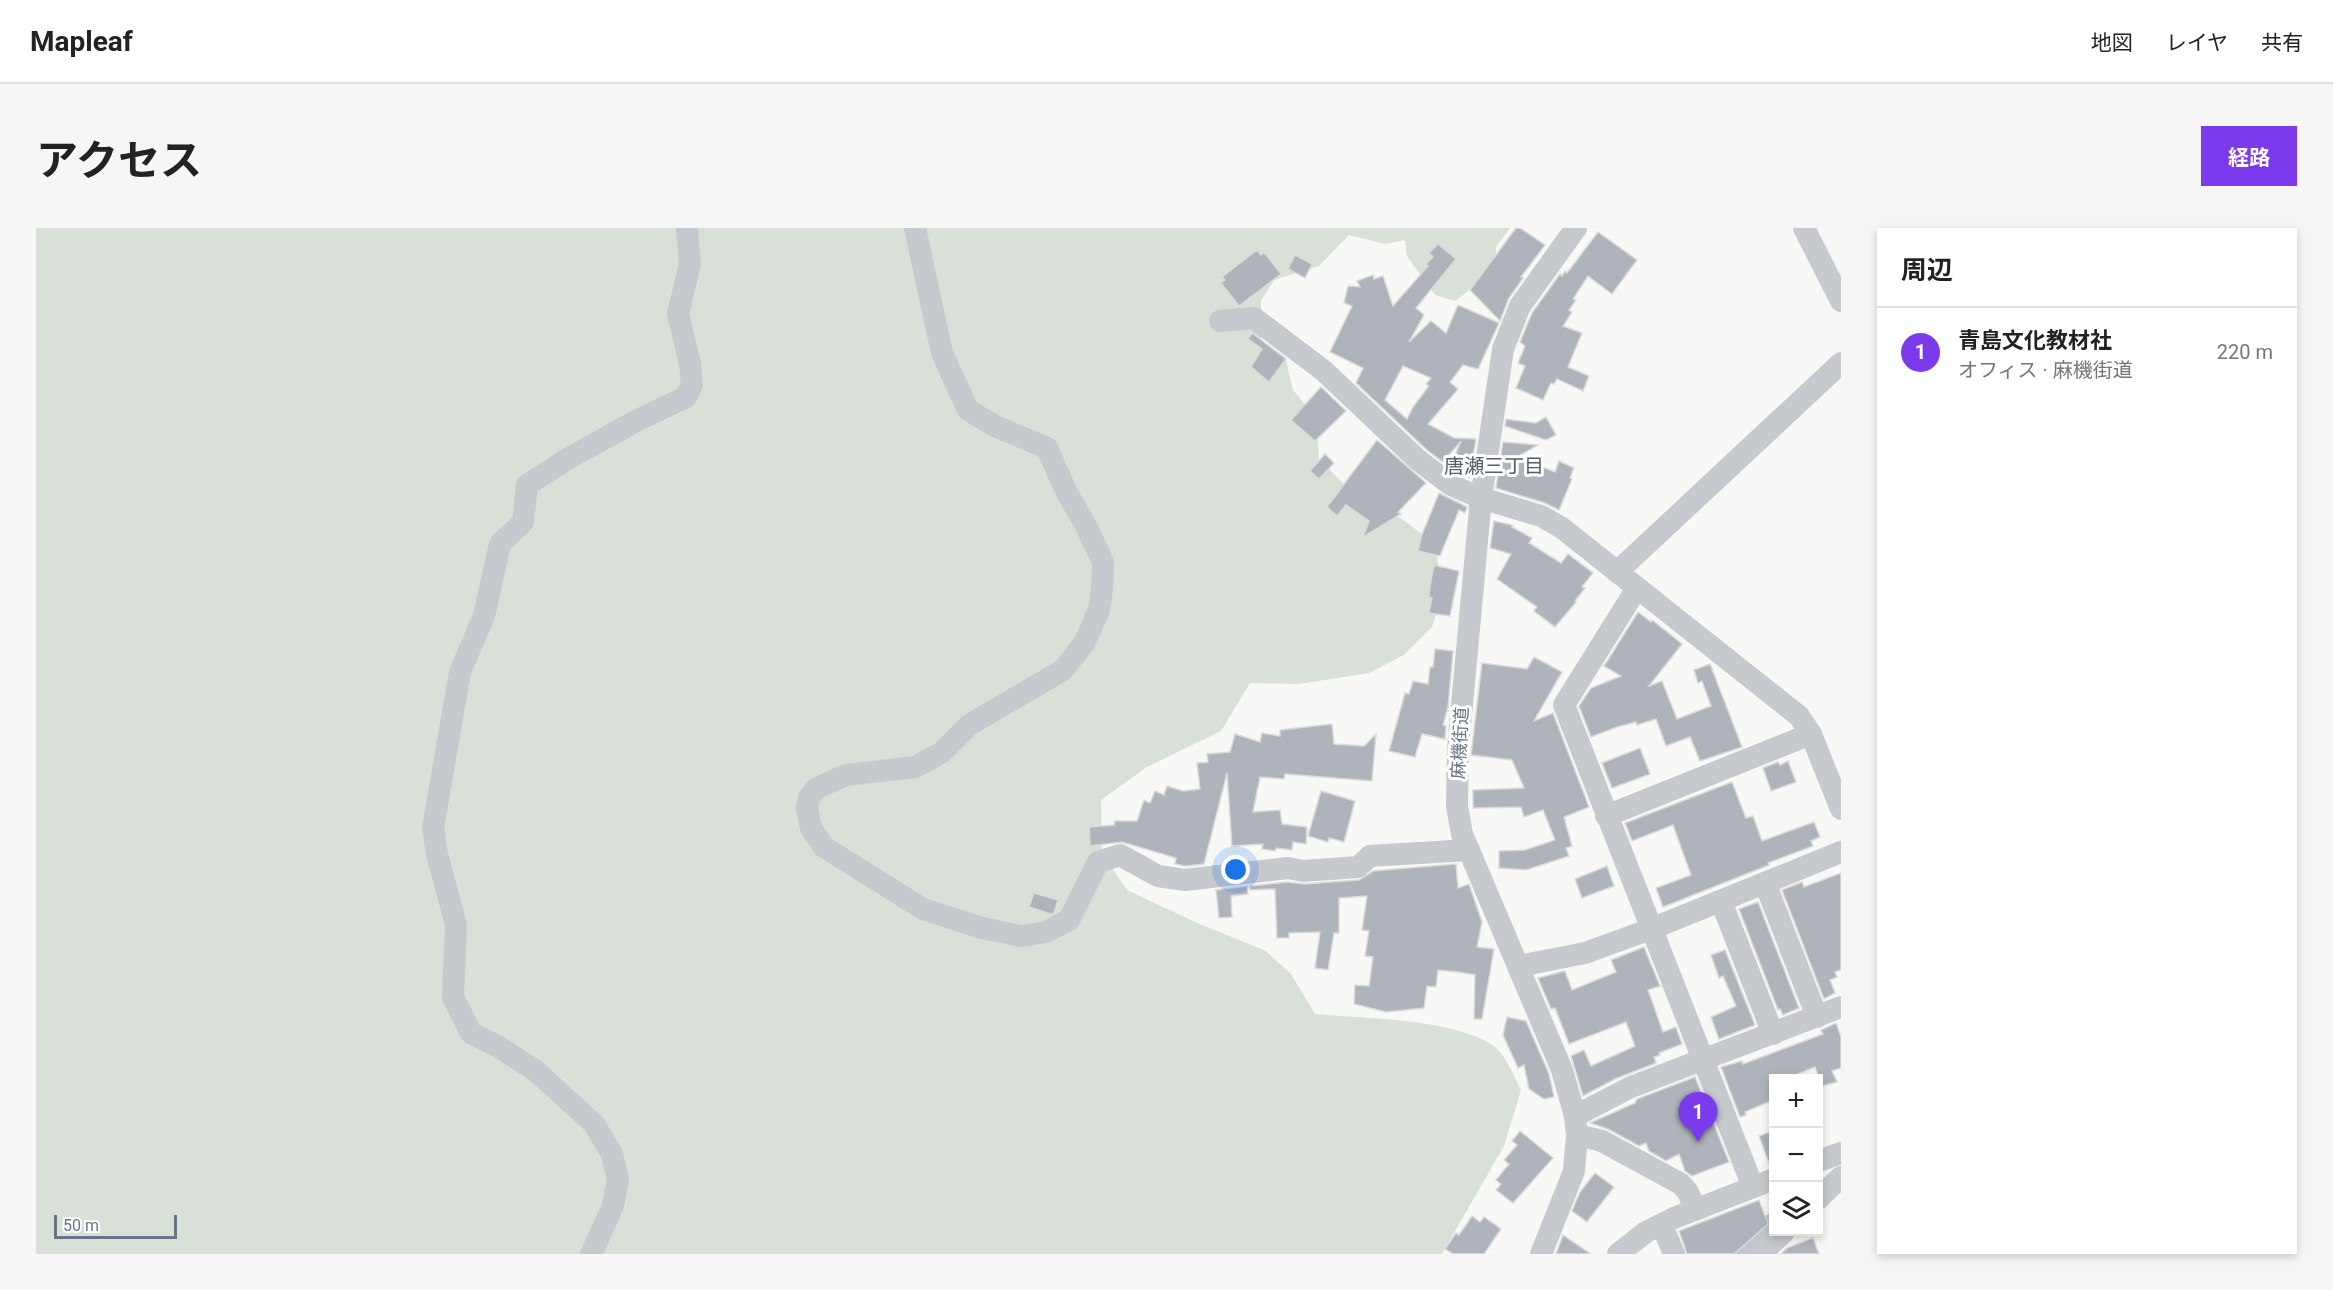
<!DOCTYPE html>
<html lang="ja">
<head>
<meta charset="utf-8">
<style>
  :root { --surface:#fff; --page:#f6f6f6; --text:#222; --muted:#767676; --line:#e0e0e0; --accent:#7c3aed }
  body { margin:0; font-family:Roboto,"Noto Sans JP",sans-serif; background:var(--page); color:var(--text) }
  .controls { position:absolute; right:18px; bottom:18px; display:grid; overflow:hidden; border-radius:0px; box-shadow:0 3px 9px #0003 }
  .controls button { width:54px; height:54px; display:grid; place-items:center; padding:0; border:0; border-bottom:2px solid var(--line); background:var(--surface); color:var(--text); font:30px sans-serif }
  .scale { position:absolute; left:18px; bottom:15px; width:123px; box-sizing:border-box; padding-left:6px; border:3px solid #687487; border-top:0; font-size:16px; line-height:21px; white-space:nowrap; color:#687487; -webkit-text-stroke:4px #fff; paint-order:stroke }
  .you { position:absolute; left:1200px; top:642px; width:21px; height:21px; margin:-15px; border:4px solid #fff; border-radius:50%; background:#1a73e8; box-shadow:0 0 0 9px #1a73e833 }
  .badge { display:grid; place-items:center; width:39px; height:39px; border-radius:50%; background:var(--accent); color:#fff; font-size:20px; font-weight:700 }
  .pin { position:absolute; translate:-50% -50px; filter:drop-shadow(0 2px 3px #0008) }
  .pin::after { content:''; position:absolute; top:32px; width:21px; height:18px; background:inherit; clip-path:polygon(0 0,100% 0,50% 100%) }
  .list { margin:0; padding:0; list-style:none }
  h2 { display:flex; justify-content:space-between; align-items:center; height:78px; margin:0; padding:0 24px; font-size:26px }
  h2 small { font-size:20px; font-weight:400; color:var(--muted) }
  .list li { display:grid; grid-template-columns:39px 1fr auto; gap:18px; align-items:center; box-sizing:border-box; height:90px; padding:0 24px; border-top:2px solid var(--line) }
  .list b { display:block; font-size:22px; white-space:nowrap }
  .list p { margin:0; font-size:20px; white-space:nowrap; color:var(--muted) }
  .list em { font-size:20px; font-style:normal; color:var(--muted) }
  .icon { flex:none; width:33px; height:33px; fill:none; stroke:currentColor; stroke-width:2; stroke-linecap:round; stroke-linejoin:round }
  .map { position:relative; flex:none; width:1805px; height:1026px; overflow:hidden; border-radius:0px }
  header { display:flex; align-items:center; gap:36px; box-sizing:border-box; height:84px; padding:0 30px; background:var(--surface); border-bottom:2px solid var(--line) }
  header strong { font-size:28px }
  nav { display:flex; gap:33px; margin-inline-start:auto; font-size:21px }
  .intro { display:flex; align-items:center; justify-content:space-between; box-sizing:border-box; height:144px; padding:0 36px }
  h1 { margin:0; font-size:42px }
  .button { padding:15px 27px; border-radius:0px; background:var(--accent); color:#fff; font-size:21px; font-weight:700 }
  main { display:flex; gap:36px; padding:0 36px }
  aside { flex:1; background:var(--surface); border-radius:0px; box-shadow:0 3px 9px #0003 }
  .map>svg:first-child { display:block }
  .green { fill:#d9e0d7 }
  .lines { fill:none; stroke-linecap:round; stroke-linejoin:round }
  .river { stroke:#c0c8cd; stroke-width:30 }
  .building { fill:#afb4bc; stroke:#dadad8; stroke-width:1.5; fill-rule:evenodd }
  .minor { stroke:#c6c9cd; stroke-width:22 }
  .labels { text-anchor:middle; stroke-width:6; stroke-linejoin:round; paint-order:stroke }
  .street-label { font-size:18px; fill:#687487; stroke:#fff }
  .neighbourhood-label { font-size:20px; fill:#565e6c; stroke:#fff }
</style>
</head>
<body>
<header>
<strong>Mapleaf</strong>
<nav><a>地図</a><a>レイヤ</a><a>共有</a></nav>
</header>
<div class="intro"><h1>アクセス</h1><a class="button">経路</a></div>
<main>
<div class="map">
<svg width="1805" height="1026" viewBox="0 0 1805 1026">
  <rect width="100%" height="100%" fill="#f8f9f6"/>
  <path class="green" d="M0 0H1474L1460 19V42L1419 73 1399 67 1371 28 1369 12 1349 16 1313 7 1283 38 1238 52 1225 73V112L1250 132 1257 162 1281 191 1283 231 1315 263 1366 291 1399 316 1407 365 1396 399 1368 427 1333 445 1263 456 1214 455 1185 503 1111 539 1065 572 1066 625 1091 662 1159 694 1230 723 1255 746 1279 786C1330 791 1411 790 1455 816 1469 825 1478 848 1485 862L1468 918 1406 1026H0Z"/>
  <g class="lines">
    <polyline class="river" points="1710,1026 1738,1000"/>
  </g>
  <g class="building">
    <polygon points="1480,0 1484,0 1509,17 1485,49 1487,50 1473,70 1464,93 1434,62"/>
    <polygon points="1562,4 1601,32 1576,66 1552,48 1537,71 1540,72 1533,82 1536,84 1527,98 1546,105 1532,139 1553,148 1547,163 1521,151 1518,156 1515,155 1507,172 1480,160 1489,138 1482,135 1489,118 1484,114 1496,85 1524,46 1526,48 1529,43 1531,45"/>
    <path d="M1402 16 1420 31 1380 80 1388 87 1373 114 1395 93 1410 105 1422 77 1463 95 1442 141 1427 137 1414 154 1422 161 1392 196 1418 210 1440 211 1433 250 1414 239 1425 213 1407 234 1391 222 1320 155 1327 140 1294 124 1316 78 1308 75 1312 58 1324 59 1321 53 1337 47 1338 51 1347 48 1357 78 1392 38 1390 36 1397 29 1393 25ZM1367 138 1395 150 1390 156 1393 158 1377 179 1371 191 1349 172Z"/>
    <polygon points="1221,22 1225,27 1228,24 1245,46 1203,78 1185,55 1189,52 1186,49"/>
    <polygon points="1259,27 1276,36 1269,50 1252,41"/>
    <polygon points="1216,105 1250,131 1233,154 1215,139 1226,121 1212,111"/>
    <polygon points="1285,159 1310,183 1279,213 1255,192"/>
    <polygon points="1510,189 1520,207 1510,212 1469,198 1470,191 1500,195"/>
    <polygon points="1341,212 1390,255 1362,284 1365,286 1327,309 1333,293 1310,277 1301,288 1291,279"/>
    <polygon points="1467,214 1502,217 1481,229 1519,244 1523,233 1538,240 1534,250 1536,251 1523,282 1509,275 1460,260"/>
    <polygon points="1289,226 1298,235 1283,251 1274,243"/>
    <polygon points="1403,265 1431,279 1429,285 1423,282 1404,328 1382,323 1385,309"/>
    <polygon points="1458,293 1476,297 1476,299 1496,310 1493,315 1525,335 1532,326 1557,345 1546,359 1549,360 1539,373 1540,374 1519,399 1498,383 1501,379 1461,351 1475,326 1454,320"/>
    <polygon points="1398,337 1423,343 1414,388 1393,385 1396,370 1393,369 1394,357"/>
    <polygon points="1602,384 1615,394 1616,392 1646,416 1613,458 1626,453 1641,491 1675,478 1666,453 1662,455 1658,442 1674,436 1706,519 1664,533 1654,509 1630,518 1620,491 1601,497 1600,494 1581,499 1555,509 1543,478 1555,460 1585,448 1568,438"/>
    <polygon points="1399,421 1417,423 1412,479 1407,497 1410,498 1409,511 1386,506 1379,529 1353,523 1369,465 1373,466 1377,453 1392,456 1394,439 1397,439"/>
    <polygon points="1498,429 1526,444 1498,493 1517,485 1553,579 1528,589 1536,618 1530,620 1533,628 1490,642 1463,640 1463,623 1489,622 1519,612 1507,582 1488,589 1485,579 1437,580 1437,562 1488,560 1476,532 1435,527 1446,435 1491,441"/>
    <polygon points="1296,496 1298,516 1328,518 1340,506 1336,553 1249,546 1248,551 1224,549 1217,584 1244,582 1246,596 1271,599 1270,616 1257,614 1256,622 1240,620 1239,623 1226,621 1227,616 1196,618 1191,545 1168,636 1149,638 1139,636 1140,630 1086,614 1054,618 1053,599 1078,597 1079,593 1101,593 1108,572 1114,575 1119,563 1128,567 1131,558 1147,563 1164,561 1161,535 1172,534 1171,526 1194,524 1199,506 1224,514 1226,505 1244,508 1244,502"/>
    <polygon points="1604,520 1614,546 1576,560 1566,535"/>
    <polygon points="1752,533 1760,554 1735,563 1727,540 1742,534 1744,537"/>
    <polygon points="1696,554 1710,590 1717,588 1726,613 1778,594 1784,609 1775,613 1777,618 1732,635 1733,637 1627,679 1620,660 1655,647 1637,597 1596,613 1589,595"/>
    <polygon points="1285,563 1319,573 1308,614 1293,610 1292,614 1272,608"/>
    <polygon points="1420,636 1422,660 1433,656 1446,694 1441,719 1458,721 1446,791 1438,791 1439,747 1422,744 1402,742 1400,759 1391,758 1388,780 1350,784 1318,776 1319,757 1333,758 1337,729 1329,728 1333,703 1326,702 1331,668 1303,670 1303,705 1298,705 1292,742 1279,740 1284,704 1253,705 1253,710 1241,710 1239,661 1214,662 1214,658 1251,654 1268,656 1323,652 1337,643"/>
    <polygon points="1571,638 1578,658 1546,670 1539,651"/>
    <polygon points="1805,645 1805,742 1799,744 1801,749 1794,752 1799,765 1788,771 1746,662 1766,654 1768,659"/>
    <polygon points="1211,658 1212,666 1195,668 1196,689 1183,690 1180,662"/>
    <polygon points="998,665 1022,672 1018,685 1015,686 993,679"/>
    <polygon points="1722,674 1763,780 1747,787 1744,781 1742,782 1703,681"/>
    <polygon points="1608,719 1624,758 1612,762 1627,804 1640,799 1646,816 1623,825 1624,827 1618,829 1620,835 1579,851 1547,868 1535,828 1548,822 1555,838 1599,818 1590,794 1533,816 1519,780 1515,781 1502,750 1529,743 1536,762 1580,744 1575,732"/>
    <polygon points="1689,722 1719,797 1683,811 1675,789 1700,778 1687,748 1683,750 1675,727"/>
    <polygon points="1471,789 1490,793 1513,846 1518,869 1508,871 1493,861 1488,837 1482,840 1467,807"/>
    <polygon points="1800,795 1805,809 1805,840 1796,843 1801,854 1786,858 1779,839 1752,850 1737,850 1737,872 1709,884 1710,887 1704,889 1685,839 1706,833 1707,836 1787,806 1785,802"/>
    <polygon points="1659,849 1693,934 1656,948 1649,943 1643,926 1630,933 1613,923 1610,915 1603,918 1572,901 1554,895 1599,875 1601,871"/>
    <polygon points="1484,903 1517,930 1477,975 1460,962 1465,956 1460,952 1473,936 1468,932 1481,917 1476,913"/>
    <polygon points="1737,903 1737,938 1734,938 1723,908"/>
    <polygon points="1559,945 1578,959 1551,994 1536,983 1544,964"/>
    <polygon points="1723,972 1732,996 1698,1026 1651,1026 1643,1003"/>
    <polygon points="1436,988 1444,994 1448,989 1465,1001 1448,1026 1417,1026 1409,1021 1420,1005 1423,1007"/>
    <polygon points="1527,1007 1555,1026 1520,1026"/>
    <polygon points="1777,1010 1783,1026 1745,1026 1751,1020"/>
  </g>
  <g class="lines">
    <g class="minor">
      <polyline points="879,0 906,125 932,182 959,198 1011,220 1030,263 1049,296 1067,334 1066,361 1063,382 1049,414 1027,442 933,497 905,525 879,539 810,547 781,560 773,569 771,580 775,600 788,619 887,681 946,700 985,708 1010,704 1033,692 1062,634 1084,627 1122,648 1149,652 1252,640 1267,643 1322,639 1334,628 1433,622"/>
      <polyline points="1768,0 1805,73"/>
      <polyline points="1184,93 1218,90 1288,143 1382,232 1415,257 1445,270 1505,288 1526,300 1763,488 1775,506 1805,581"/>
      <polyline points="1581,344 1805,135"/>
      <polyline points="1601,360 1528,477 1717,959"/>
      <polyline points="1570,588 1775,506"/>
      <polyline points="1729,655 1781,789"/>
      <polyline points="1685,673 1737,806"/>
      <polyline points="1483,738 1549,725 1615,701 1805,624"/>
      <polyline points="1539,888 1595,859 1805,779"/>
      <polyline points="1541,907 1566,913 1645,956 1652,964 1659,981"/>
      <polyline points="1782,933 1805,925"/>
      <polyline points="1782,971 1805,949"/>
      <polyline points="1626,997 1638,1026"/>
      <polyline points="555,1026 577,978 582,951 576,926 558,896 500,843 463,819 435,805 417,769 420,697 401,626 397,600 424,444 448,388 464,316 487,294 491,257 533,230 602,192 650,169 656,157 654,136 642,86 654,36 651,0"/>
      <polyline points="1505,1026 1538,943 1541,907 1539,888 1526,842 1426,606 1421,578 1422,520 1445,270 1467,121 1484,78 1540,0"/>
      <polyline points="1582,1026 1610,1004 1638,990 1738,951"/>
      <polyline points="1725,1026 1748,1004"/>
    </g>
  </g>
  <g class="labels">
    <g class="street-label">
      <text transform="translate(1424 515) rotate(-87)" y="6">麻機街道</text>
    </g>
    <g class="neighbourhood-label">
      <text x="1458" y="245">唐瀬三丁目</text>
    </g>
  </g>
</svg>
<div class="controls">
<button>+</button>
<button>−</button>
<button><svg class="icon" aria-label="layers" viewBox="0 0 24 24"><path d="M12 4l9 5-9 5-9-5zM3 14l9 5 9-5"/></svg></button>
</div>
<div class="scale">50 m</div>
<div class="you"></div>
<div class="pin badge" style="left:1662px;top:914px">1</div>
</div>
<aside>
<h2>周辺<small></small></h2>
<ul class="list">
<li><span class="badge">1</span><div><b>青島文化教材社</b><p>オフィス · 麻機街道</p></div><em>220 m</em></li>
</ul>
</aside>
</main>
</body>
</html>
